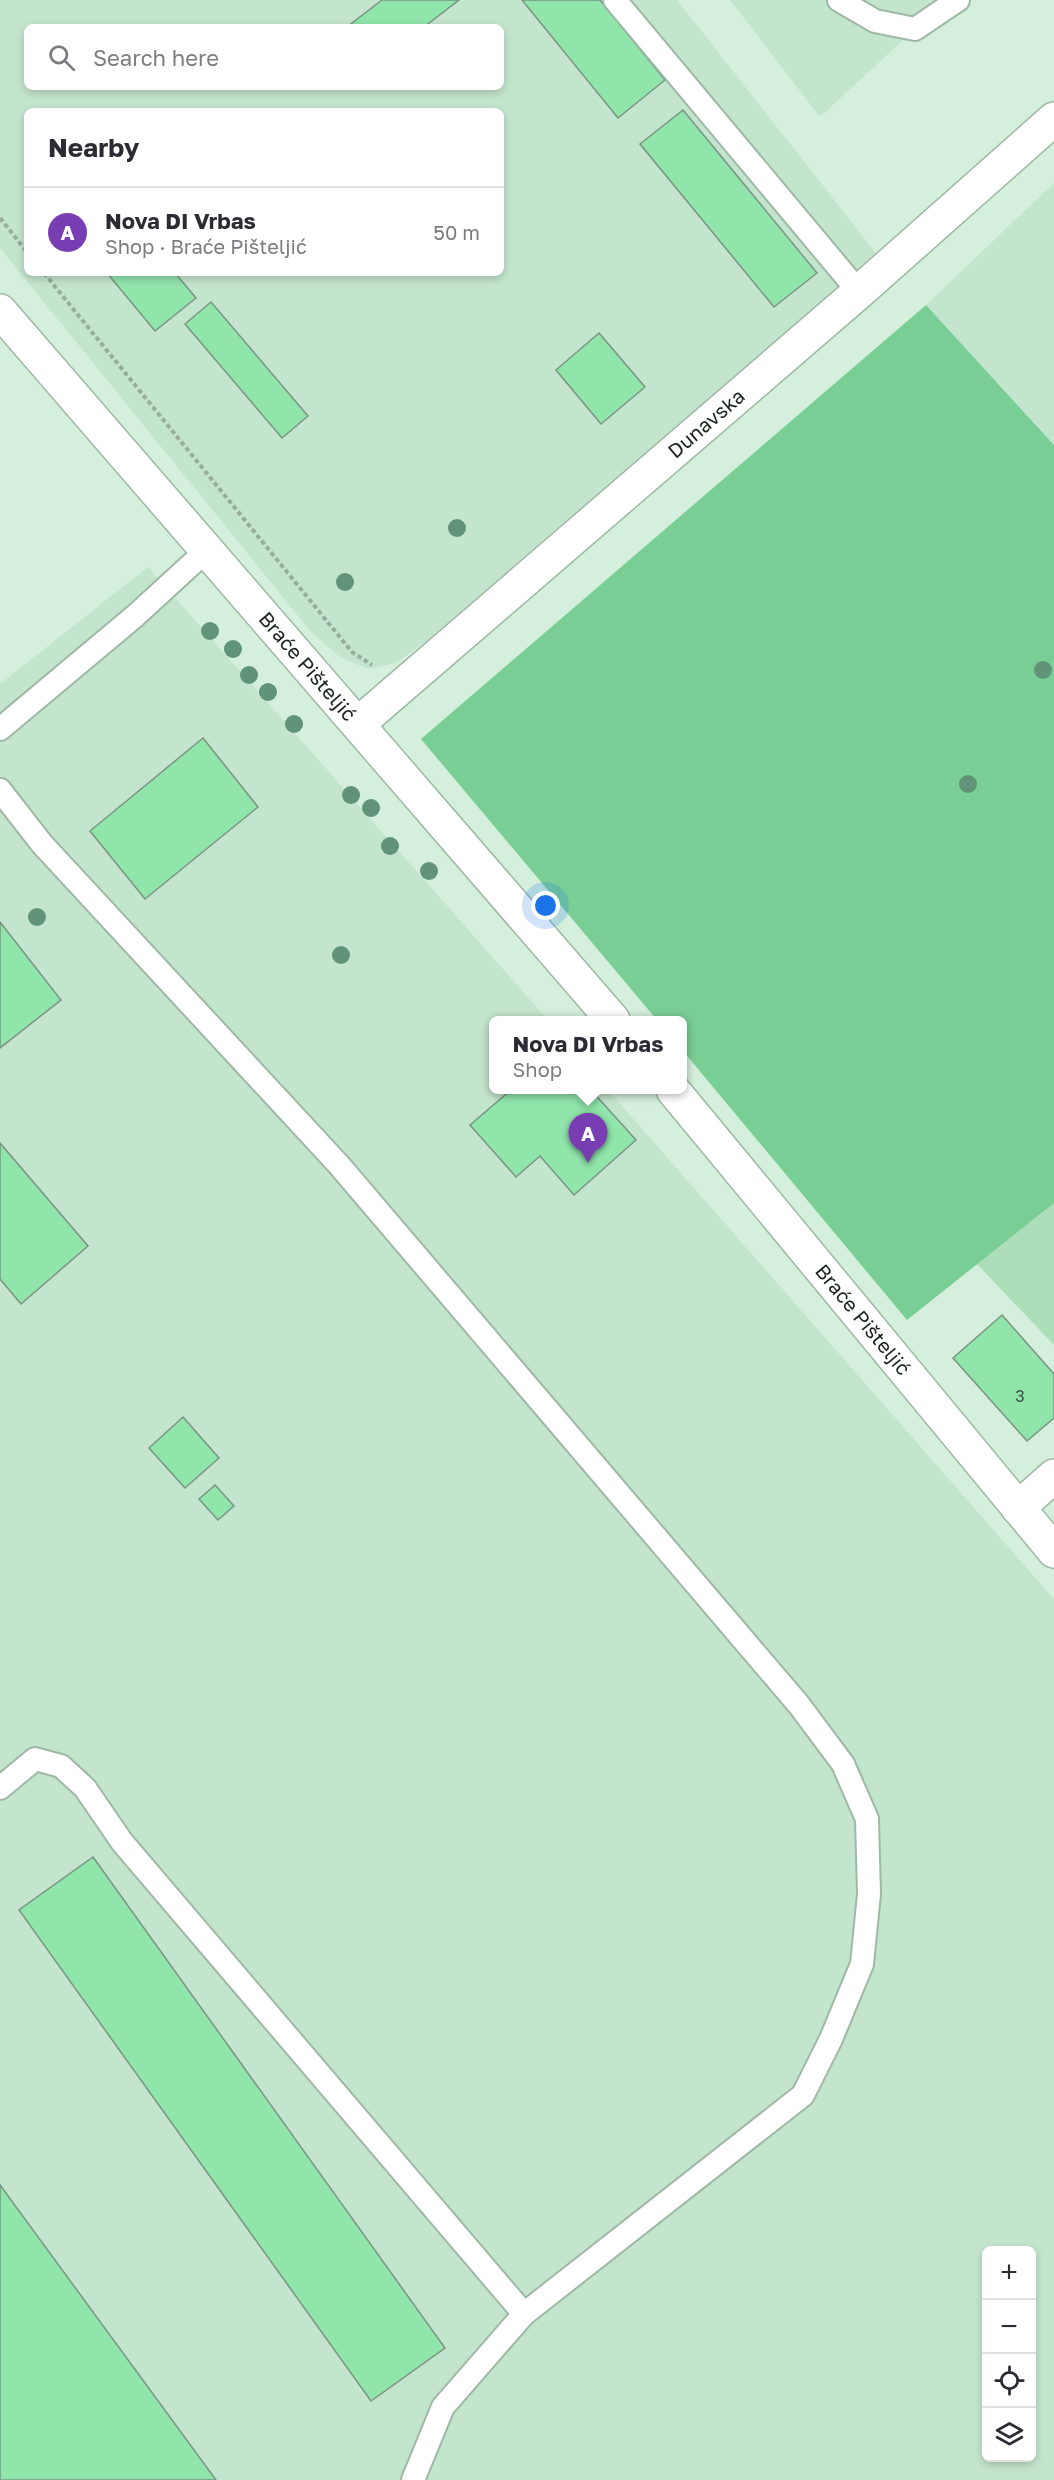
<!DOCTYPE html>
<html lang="en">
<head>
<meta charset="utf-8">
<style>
  :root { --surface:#fff; --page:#f2f2f3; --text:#2b2b33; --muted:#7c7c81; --line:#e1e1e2; --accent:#783db2 }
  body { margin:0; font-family:"Golos Text",sans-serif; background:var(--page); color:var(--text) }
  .controls { position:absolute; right:18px; bottom:18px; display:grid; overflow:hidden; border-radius:9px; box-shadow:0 3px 9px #0003 }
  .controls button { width:54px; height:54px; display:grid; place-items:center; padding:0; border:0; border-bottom:2px solid var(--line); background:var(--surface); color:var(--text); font:30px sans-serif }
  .you { position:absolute; left:546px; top:906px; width:21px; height:21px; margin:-15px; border:4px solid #fff; border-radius:50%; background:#1a73e8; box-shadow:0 0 0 9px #1a73e833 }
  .badge { display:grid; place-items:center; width:39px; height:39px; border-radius:50%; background:var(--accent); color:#fff; font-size:20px; font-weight:700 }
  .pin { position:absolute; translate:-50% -50px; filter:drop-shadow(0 2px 3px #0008) }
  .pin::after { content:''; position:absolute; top:32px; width:21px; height:18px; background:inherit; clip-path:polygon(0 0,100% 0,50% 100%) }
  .popup { position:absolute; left:489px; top:1016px; width:198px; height:78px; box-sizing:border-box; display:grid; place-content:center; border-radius:9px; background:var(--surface); filter:drop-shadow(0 2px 4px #0005); font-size:20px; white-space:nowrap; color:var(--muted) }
  .popup b { font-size:22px; color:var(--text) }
  .popup::after { content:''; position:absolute; left:50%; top:100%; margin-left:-12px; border:12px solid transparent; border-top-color:var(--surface) }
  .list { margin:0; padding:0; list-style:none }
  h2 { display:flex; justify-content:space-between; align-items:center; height:78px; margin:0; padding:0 24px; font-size:26px }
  h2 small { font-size:20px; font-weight:400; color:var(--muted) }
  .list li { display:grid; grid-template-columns:39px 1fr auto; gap:18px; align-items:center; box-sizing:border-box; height:90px; padding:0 24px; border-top:2px solid var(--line) }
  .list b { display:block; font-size:22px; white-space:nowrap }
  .list p { margin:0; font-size:20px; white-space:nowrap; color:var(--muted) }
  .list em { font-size:20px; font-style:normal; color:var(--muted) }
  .icon { flex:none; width:33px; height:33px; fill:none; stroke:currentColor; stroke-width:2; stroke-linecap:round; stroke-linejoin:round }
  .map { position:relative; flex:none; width:1054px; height:2480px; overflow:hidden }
  .search { position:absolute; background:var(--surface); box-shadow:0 3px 9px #0003; left:24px; top:24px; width:480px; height:66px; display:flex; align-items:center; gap:15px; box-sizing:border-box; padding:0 21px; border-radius:9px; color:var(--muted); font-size:22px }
  .panel { position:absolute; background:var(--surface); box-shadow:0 3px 9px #0003; left:24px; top:108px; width:480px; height:168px; border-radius:9px }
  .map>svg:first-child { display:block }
  .built { fill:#c4e5cd; fill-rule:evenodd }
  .green { fill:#acdeba }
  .forest { fill:#79ce95 }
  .building { fill:#90e5ab; stroke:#7b9482; stroke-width:1.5 }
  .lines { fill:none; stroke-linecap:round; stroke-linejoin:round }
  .lane-casing { stroke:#9eb8a5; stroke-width:26 }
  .street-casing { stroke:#9eb8a5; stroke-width:36 }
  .secondary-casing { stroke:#9eb8a5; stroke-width:36 }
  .path { stroke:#97ad9d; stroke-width:4; stroke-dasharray:4.5 3; stroke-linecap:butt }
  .lane { stroke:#fff; stroke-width:22 }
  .street { stroke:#fff; stroke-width:33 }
  .secondary { stroke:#fff; stroke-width:33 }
  .tree { fill:#609377 }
  .labels { text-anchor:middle; stroke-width:6; stroke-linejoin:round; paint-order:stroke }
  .number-label { font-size:16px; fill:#385440 }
  .street-label { font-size:20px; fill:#1a241d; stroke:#d4efdc }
</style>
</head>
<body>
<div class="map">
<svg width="1054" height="2480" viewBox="0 0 1054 2480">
  <rect width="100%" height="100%" fill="#d4efdc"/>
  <g class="built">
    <path d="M0 0H677L876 253 850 281 426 641 396 663 369 669 341 658 312 633 0 248ZM27 27H501V87H27ZM27 111H501V273H27Z"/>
    <polygon points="730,0 956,0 915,29 820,117"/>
    <polygon points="1054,183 1054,445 926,305"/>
    <path d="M148 567 548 1020H494V1090H608L1054 1599V2480H0V684ZM986 2250H1032V2458H986Z"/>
  </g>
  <polygon class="green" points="1054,1203 1054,1345 977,1264"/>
  <polygon class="forest" points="926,305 1054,445 1054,1203 907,1320 683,1051 682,1020 657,1020 421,739"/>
  <g class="building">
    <polygon points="382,0 459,0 424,27 347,27"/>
    <polygon points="522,0 600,0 665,80 618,118"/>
    <polygon points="683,110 817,273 774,307 640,144"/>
    <polygon points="107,273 175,273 196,298 155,331"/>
    <polygon points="211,302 308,416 282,438 185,324"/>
    <polygon points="599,333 645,387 601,424 556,370"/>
    <polygon points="203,738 258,807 145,899 90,831"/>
    <polygon points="0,922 61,1000 0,1048"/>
    <polygon points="511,1090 591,1090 636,1140 574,1195 540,1156 516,1177 470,1125"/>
    <polygon points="0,1143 88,1246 21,1304 0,1279"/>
    <polygon points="1002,1315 1054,1374 1054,1418 1027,1441 953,1358"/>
    <polygon points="183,1417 219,1458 185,1488 149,1448"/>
    <polygon points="215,1485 234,1506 218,1520 199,1499"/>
    <polygon points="93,1857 445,2348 371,2401 19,1910"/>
    <polygon points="0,2185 216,2480 0,2480"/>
  </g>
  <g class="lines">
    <g class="lane-casing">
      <g id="lane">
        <polyline points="615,0 859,292"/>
        <polyline points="839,0 875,21 915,29 958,0"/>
        <polyline points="0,729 135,616 207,550"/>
        <polyline points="0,790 42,844 339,1165 799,1705 843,1764 867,1819 869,1894 862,1964 831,2039 803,2095 524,2314 443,2407 413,2480"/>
        <polyline points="0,1788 35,1759 61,1766 85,1788 122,1842 524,2314"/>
      </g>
    </g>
    <g class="street-casing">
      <g id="street">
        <path id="s1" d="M358 724 859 292 1054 119"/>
        <polyline points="1018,1508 1054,1476"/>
      </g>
    </g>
    <g class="secondary-casing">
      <g id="secondary">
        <path id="s2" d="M0 311 613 1020"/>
        <path id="s3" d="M673 1090 1054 1551"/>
      </g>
    </g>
    <g class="path">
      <polyline points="0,218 27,252"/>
      <polyline points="44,273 352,652 372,665"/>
    </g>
    <use href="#lane" class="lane"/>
    <use href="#street" class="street"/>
    <use href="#secondary" class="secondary"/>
  </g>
  <g class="tree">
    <circle cx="457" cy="528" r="9"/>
    <circle cx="345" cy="582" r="9"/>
    <circle cx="210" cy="631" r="9"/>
    <circle cx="233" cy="649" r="9"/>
    <circle cx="1043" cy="670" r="9"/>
    <circle cx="249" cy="675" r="9"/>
    <circle cx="268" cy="692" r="9"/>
    <circle cx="294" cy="724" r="9"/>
    <circle cx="968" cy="784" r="9"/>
    <circle cx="351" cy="795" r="9"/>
    <circle cx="371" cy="808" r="9"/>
    <circle cx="390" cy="846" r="9"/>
    <circle cx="429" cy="871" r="9"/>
    <circle cx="37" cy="917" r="9"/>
    <circle cx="341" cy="955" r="9"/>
  </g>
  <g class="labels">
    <g class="number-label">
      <text x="1020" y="1402">3</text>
    </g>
    <g class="street-label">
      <text dy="7" stroke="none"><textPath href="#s1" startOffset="460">Dunavska</textPath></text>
      <text dy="7" stroke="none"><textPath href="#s2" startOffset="470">Braće Pišteljić</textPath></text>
      <text dy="7" stroke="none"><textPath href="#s3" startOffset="298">Braće Pišteljić</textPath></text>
    </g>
  </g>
</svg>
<div class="controls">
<button>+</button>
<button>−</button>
<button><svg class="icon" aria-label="locate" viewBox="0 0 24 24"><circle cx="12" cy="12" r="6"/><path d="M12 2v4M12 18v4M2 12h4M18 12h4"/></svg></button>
<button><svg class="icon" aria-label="layers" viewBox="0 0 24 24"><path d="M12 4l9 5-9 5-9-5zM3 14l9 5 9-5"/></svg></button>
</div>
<div class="you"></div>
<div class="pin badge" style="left:588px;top:1163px">A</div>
<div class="popup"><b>Nova DI Vrbas</b>Shop</div>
<div class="search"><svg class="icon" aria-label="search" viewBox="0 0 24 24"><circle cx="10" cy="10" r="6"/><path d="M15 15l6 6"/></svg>Search here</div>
<section class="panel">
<h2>Nearby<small></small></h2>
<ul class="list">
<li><span class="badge">A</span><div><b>Nova DI Vrbas</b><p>Shop · Braće Pišteljić</p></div><em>50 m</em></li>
</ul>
</section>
</div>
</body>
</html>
